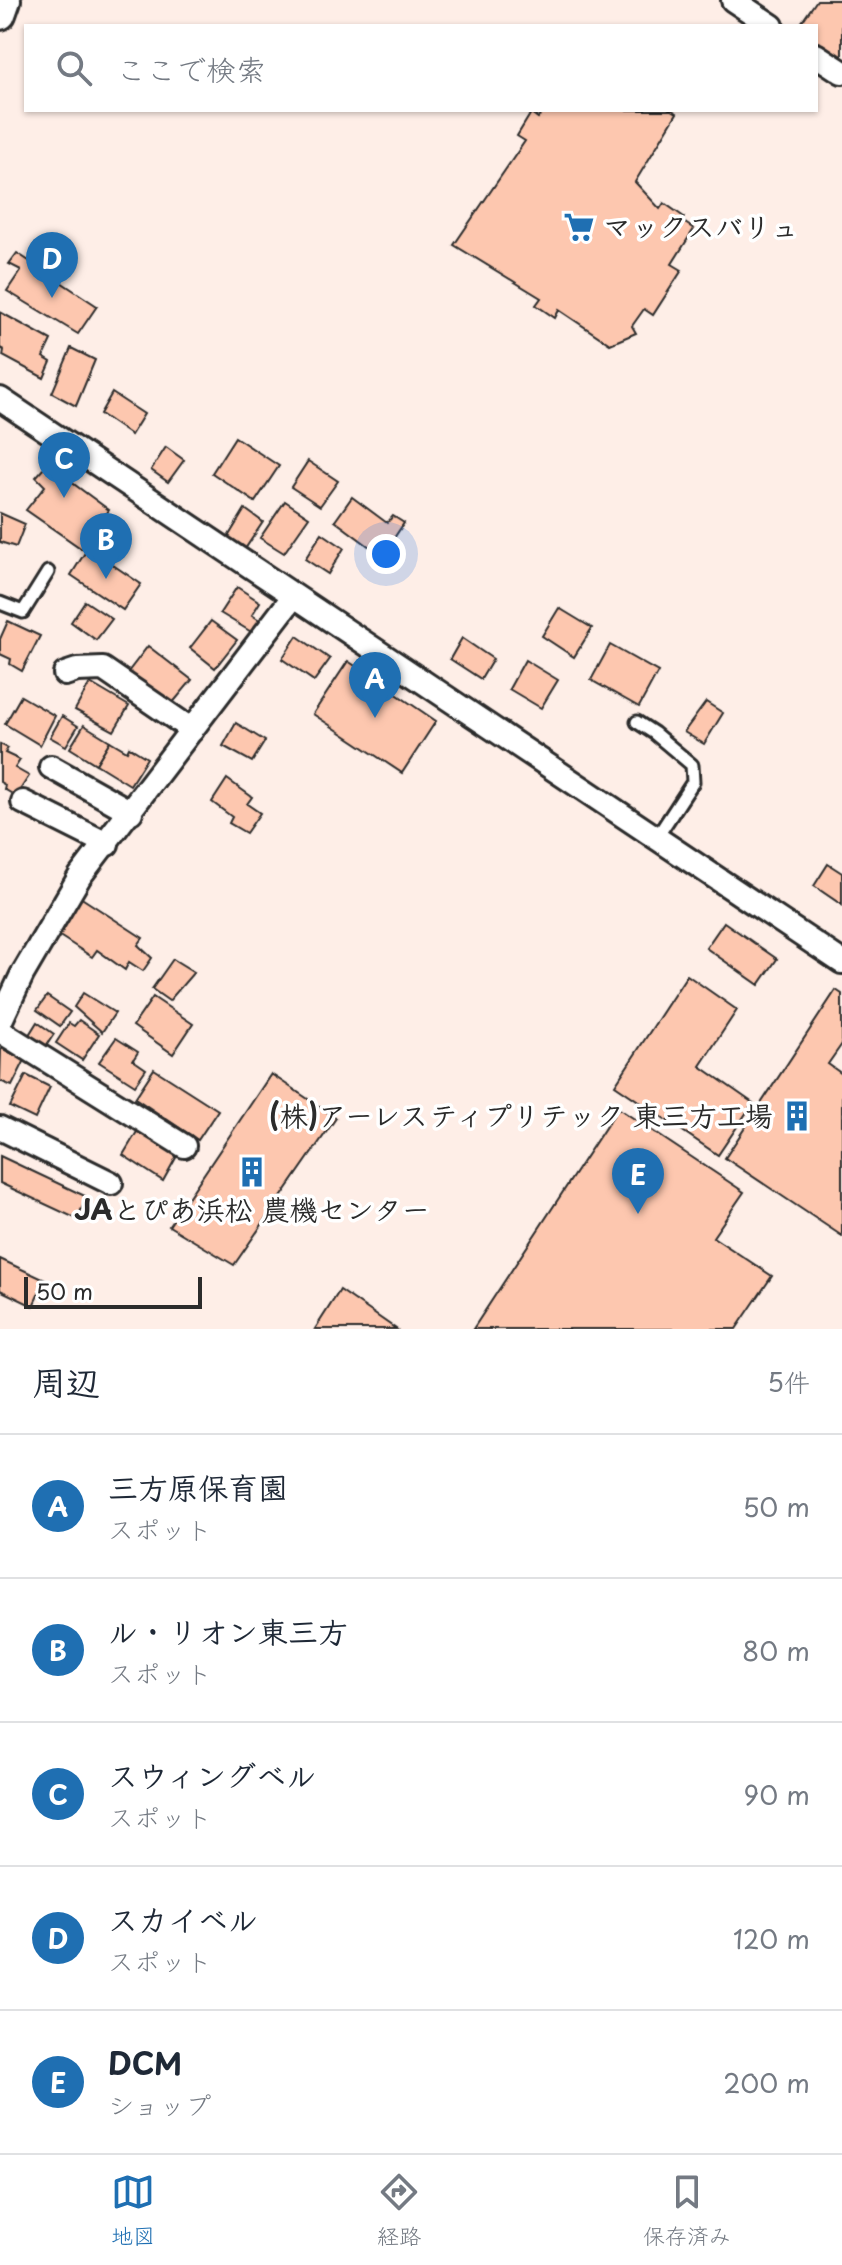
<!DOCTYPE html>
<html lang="ja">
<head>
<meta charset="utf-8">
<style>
  :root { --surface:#fff; --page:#f6f6f7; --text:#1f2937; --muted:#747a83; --line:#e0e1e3; --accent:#1f6fb2 }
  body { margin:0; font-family:"Playpen Sans","Klee One",sans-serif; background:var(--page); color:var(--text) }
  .scale { position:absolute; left:24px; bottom:20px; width:178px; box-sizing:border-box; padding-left:8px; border:4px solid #2b2b2b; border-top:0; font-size:22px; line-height:28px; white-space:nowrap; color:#2b2b2b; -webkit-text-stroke:6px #fff; paint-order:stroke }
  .you { position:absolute; left:386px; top:554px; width:28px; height:28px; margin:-20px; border:6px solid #fff; border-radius:50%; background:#1a73e8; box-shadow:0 0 0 12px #1a73e833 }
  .badge { display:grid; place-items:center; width:52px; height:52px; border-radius:50%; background:var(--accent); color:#fff; font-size:26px; font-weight:700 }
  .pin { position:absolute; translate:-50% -66px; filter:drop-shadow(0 2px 4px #0008) }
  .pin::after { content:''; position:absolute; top:42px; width:28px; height:24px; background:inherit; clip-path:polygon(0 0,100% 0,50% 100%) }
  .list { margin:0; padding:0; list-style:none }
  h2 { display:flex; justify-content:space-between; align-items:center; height:104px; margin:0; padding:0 32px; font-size:34px }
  h2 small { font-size:26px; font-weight:400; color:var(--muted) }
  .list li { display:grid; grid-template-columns:52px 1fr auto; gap:24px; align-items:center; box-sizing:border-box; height:144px; padding:0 32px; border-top:2px solid var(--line) }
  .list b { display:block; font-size:30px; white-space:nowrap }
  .list p { margin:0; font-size:26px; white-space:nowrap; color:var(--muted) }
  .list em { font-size:26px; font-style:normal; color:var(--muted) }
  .icon { flex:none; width:44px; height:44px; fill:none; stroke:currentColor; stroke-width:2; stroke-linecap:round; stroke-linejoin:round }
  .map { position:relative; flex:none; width:842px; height:1329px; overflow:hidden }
  .search { position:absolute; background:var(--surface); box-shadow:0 2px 6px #0004; left:24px; right:24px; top:24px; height:88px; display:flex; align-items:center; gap:20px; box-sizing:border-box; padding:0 28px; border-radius:0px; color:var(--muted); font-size:30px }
  .sheet { height:824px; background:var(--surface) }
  nav { display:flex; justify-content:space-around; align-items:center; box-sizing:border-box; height:112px; border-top:2px solid var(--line); background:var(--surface); font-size:22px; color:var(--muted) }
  nav a { display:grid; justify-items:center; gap:4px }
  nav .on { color:var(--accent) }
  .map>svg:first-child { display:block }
  .building { fill:#fdc7af; stroke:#2b2b2b; stroke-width:2 }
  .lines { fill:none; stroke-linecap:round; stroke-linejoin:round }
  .lane-casing { stroke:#2b2b2b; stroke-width:17 }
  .street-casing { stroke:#2b2b2b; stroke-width:28 }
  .secondary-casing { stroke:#2b2b2b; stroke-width:36 }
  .lane { stroke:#fff; stroke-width:11 }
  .street { stroke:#fff; stroke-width:22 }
  .secondary { stroke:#fff; stroke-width:30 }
  .labels { text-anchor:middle; stroke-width:7; stroke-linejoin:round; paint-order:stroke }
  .poi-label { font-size:28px; font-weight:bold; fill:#2b2b2b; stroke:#fff; text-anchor:start }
</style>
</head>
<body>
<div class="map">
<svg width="842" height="1329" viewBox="0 0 842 1329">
  <rect width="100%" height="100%" fill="#feeee7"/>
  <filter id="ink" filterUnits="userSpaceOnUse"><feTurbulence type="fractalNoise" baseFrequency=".0125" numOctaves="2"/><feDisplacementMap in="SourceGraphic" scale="16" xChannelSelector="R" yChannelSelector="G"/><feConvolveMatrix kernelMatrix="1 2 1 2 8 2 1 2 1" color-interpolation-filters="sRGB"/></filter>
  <g filter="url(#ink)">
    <g class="building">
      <polygon points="817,0 842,0 842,59 816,41 816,26 799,26"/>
      <polygon points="544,110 672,110 677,113 635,182 660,209 664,203 684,217 682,221 694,229 672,264 682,270 653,315 644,309 632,326 636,333 610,344 559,310 555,318 536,305 541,298 454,245 525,141 517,136 531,113 538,118"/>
      <polygon points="17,253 97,306 78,334 7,291 21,270 9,264"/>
      <polygon points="0,312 51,340 43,357 51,362 44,378 3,356 4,350 0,348"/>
      <polygon points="71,348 95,360 76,406 52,393"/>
      <polygon points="112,393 144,414 131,435 100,414"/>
      <polygon points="235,437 279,466 255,502 212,473"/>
      <polygon points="166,447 184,460 168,482 151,470"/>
      <polygon points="308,461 338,481 320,506 291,487"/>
      <polygon points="47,467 52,468 109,510 82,549 26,510 45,486 36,477 43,469"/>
      <polygon points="352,497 387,523 393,516 404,523 382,556 335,521"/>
      <polygon points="285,501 309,517 284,553 260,538"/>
      <polygon points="245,509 263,522 245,549 228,537"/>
      <polygon points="0,513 25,524 16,547 0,542"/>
      <polygon points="322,533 344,548 328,574 305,559"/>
      <polygon points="88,548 141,584 123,610 71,575"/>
      <polygon points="237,587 260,602 252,615 261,621 253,633 220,613"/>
      <polygon points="85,601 112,619 96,640 71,622"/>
      <polygon points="559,608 592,628 574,657 542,636"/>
      <polygon points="8,621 40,636 22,671 10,664 11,659 0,654 0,639"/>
      <polygon points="211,621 237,640 215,668 190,648"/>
      <polygon points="297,636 330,659 314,681 282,659"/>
      <polygon points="462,638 493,659 481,679 450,659"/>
      <polygon points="610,645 658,672 639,707 591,680"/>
      <polygon points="148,646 192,680 171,705 128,672"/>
      <polygon points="525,660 558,680 541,708 509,689"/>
      <polygon points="348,661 436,721 402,773 313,714"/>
      <polygon points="90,683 129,706 114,731 75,710"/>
      <polygon points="21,696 55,716 40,745 5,724"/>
      <polygon points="706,702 723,713 704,744 684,732"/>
      <polygon points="62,716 78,726 66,746 50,737"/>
      <polygon points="236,723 265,741 252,762 223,746"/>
      <polygon points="84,725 110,741 96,764 70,748"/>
      <polygon points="110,741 127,751 129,747 147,758 130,785 96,764"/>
      <polygon points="0,744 8,748 5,753 20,760 15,768 29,776 16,796 4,789 5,785 0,782"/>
      <polygon points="227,779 252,797 247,804 260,813 246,833 229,823 232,817 212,802"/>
      <polygon points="828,864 842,873 842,905 814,886"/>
      <polygon points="80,897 143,938 138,945 152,958 143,971 129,962 125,970 97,950 92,957 58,935"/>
      <polygon points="724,922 777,959 759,985 706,948"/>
      <polygon points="173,959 194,972 169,1001 152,989"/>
      <polygon points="687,975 737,1010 700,1066 753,1103 718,1155 615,1085"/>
      <polygon points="836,990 842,994 842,1044 828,1064 842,1074 842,1236 725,1158"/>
      <polygon points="83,993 115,1013 102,1032 74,1007"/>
      <polygon points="47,996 70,1012 60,1026 37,1010"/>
      <polygon points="153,997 193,1024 173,1054 133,1026"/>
      <polygon points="79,1020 99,1034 82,1060 56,1043 69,1023 74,1026"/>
      <polygon points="37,1022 54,1034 44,1049 27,1038"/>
      <polygon points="116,1038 138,1052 133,1060 146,1069 135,1085 99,1062"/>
      <polygon points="1,1048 25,1060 12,1086 0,1081"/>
      <polygon points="154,1069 218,1110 198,1140 135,1098"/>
      <polygon points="271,1074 336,1118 234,1265 169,1226"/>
      <polygon points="26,1075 50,1087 35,1119 10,1107"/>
      <polygon points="618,1108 744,1192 713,1237 772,1276 736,1329 473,1329"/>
      <polygon points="138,1130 178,1154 163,1181 123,1155"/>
      <polygon points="0,1156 87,1197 77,1219 0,1183"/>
      <polygon points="0,1259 45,1280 33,1306 0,1290"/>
      <polygon points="340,1290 396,1329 315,1329"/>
    </g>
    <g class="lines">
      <g class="lane-casing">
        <g id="lane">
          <polyline points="0,603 23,612 48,572"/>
          <polyline points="637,722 654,733 692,765 693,782 657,837"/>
        </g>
      </g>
      <g class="street-casing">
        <g id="street">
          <polyline points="733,0 772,26"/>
          <polyline points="816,55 842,72"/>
          <polyline points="0,399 842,962"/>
          <polyline points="65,674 77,670 103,669 192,730"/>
          <polyline points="51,767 131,812"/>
          <polyline points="23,802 107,844"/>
          <polyline points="0,1022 22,975 80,876 293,597"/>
          <polyline points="0,1031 184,1146"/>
          <polyline points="0,1128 111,1183"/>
        </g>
      </g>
      <g class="secondary-casing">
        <polyline id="secondary" points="0,14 5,0"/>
      </g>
      <use href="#lane" class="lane"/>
      <use href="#street" class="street"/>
      <use href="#secondary" class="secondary"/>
    </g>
  </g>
  <defs>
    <g id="supermarket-bare" transform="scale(2.4)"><path d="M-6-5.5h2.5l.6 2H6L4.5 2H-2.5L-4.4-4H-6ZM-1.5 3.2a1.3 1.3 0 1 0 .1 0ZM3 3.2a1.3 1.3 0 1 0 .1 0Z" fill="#1f6fb2" stroke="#fff" stroke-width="2.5" paint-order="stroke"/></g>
    <g id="building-bare" transform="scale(2.4)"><path d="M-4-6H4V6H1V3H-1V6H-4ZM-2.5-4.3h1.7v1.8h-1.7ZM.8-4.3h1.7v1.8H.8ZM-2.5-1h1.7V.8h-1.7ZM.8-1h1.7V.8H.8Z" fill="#1f6fb2" stroke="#fff" stroke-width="2.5" paint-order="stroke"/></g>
  </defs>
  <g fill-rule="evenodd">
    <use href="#supermarket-bare" x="579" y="227"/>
    <use href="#building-bare" x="797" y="1116"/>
    <use href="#building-bare" x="252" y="1172"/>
  </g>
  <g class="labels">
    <g class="poi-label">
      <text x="603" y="237">マックスバリュ</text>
      <text x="773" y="1126" text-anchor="end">(株)アーレスティプリテック 東三方工場</text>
      <text x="252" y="1220" text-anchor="middle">JAとぴあ浜松 農機センター</text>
    </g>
  </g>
</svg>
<div class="scale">50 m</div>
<div class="you"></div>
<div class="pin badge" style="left:375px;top:718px">A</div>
<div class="pin badge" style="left:106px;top:579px">B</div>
<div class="pin badge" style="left:64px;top:498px">C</div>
<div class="pin badge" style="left:52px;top:298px">D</div>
<div class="pin badge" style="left:638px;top:1214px">E</div>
<div class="search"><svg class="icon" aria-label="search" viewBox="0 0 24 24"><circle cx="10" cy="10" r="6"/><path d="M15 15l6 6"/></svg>ここで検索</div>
</div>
<section class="sheet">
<h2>周辺<small>5件</small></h2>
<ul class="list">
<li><span class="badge">A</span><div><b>三方原保育園</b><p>スポット</p></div><em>50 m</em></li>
<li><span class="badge">B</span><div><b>ル・リオン東三方</b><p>スポット</p></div><em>80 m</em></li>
<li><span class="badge">C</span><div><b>スウィングベル</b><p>スポット</p></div><em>90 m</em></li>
<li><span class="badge">D</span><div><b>スカイベル</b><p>スポット</p></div><em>120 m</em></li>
<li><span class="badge">E</span><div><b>DCM</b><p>ショップ</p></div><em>200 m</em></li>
</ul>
</section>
<nav>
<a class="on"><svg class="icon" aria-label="map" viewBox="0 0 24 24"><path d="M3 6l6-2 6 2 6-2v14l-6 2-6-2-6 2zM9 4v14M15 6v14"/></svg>地図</a>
<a><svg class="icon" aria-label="directions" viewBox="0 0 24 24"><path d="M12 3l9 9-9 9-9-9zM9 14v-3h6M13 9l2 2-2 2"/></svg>経路</a>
<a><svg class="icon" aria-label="saved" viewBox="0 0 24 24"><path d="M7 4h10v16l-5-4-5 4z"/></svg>保存済み</a>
</nav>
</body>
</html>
